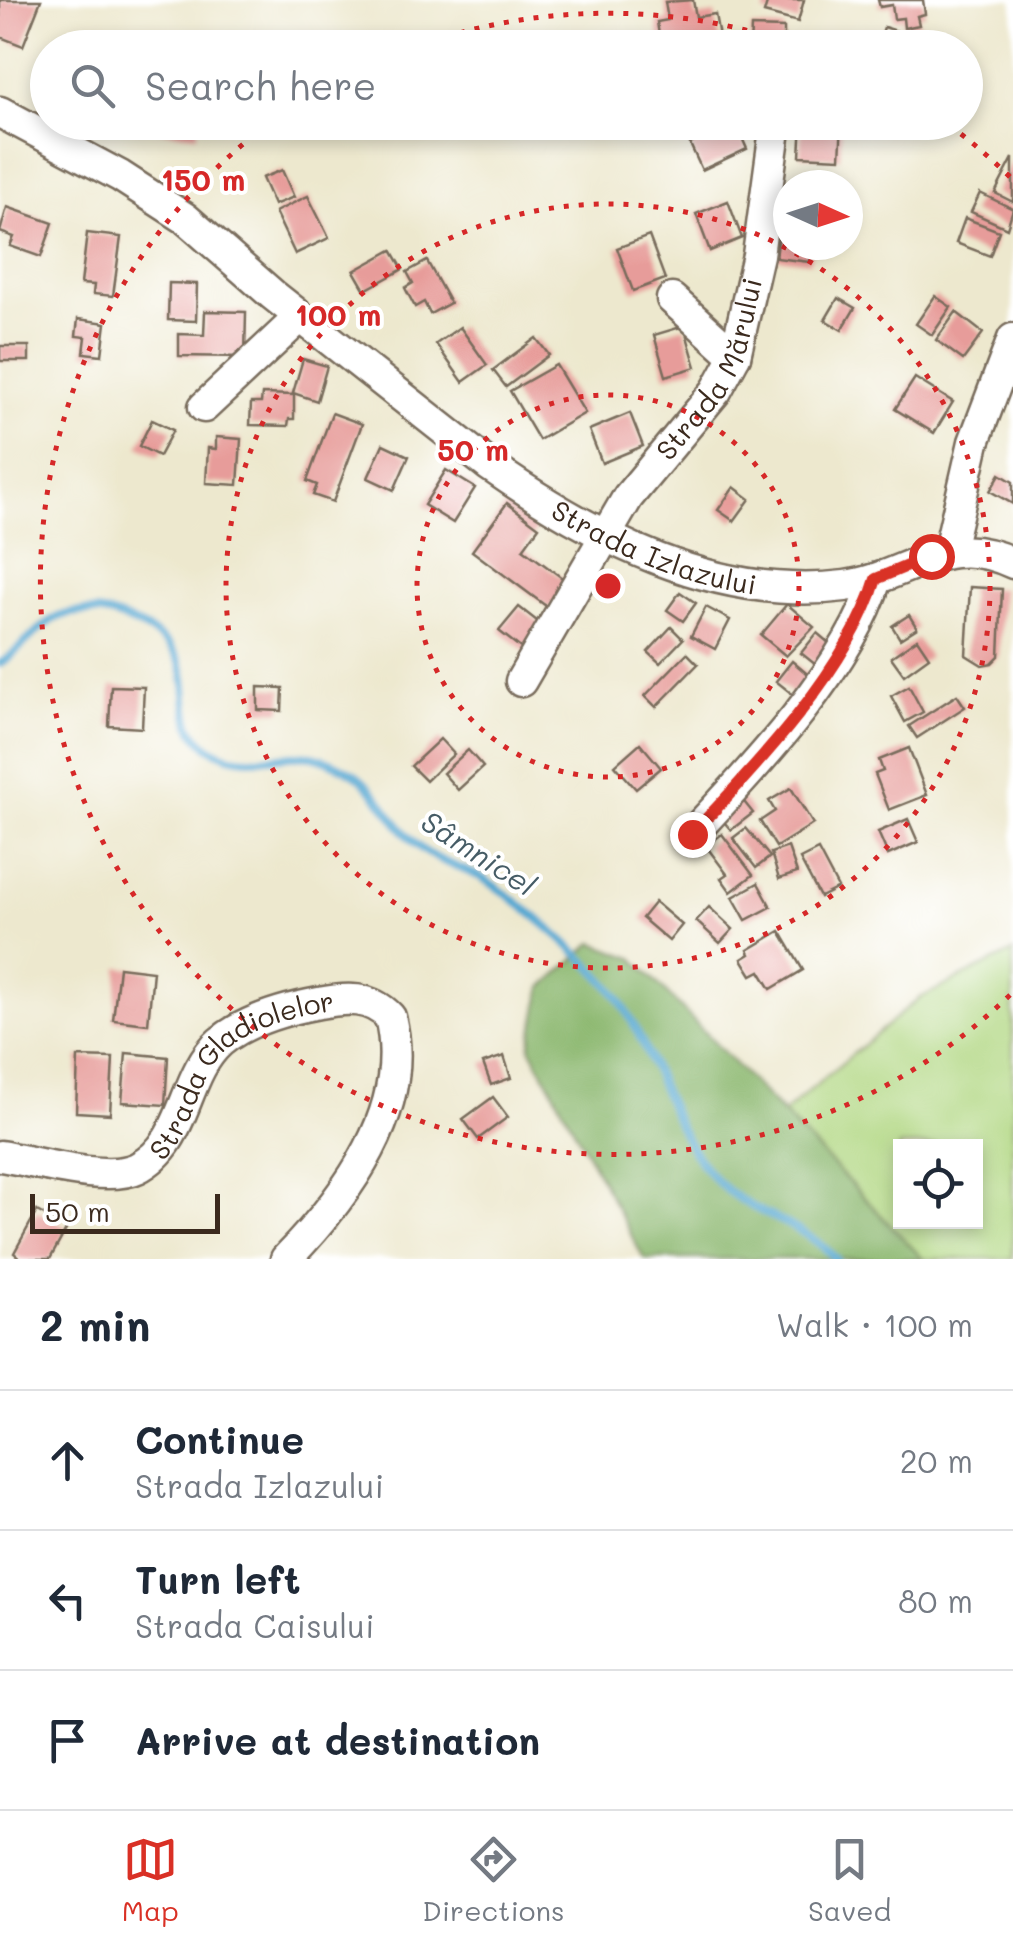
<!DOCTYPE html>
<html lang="en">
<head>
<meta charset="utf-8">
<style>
  :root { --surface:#fff; --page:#f2f2f3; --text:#1f2937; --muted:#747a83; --line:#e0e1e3; --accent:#d93025 }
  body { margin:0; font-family:Mali,sans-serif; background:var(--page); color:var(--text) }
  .controls { position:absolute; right:30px; bottom:30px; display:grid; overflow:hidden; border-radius:0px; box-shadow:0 5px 15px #0003 }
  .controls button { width:90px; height:90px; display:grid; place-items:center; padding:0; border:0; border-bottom:2px solid var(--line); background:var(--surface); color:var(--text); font:50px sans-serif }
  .compass { position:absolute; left:773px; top:170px; width:90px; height:90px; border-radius:50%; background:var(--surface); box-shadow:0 5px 15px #0003; rotate:93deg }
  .scale { position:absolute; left:30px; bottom:25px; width:190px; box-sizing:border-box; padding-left:10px; border:5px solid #3b2a1e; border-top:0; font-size:28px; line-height:35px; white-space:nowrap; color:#3b2a1e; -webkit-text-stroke:8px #fff; paint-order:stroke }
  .stop { position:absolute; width:30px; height:30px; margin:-22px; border:8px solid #d93025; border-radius:50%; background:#fff }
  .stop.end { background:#d93025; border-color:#fff; box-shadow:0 2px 10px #0008 }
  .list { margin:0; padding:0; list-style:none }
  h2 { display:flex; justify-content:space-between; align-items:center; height:130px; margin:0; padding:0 40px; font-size:42px }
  h2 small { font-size:32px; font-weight:400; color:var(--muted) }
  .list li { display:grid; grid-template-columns:65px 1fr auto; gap:30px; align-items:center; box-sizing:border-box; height:140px; padding:0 40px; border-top:2px solid var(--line) }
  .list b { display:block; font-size:38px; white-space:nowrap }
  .list p { margin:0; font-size:32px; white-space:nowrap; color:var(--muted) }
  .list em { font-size:32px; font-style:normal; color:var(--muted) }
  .icon { flex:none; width:55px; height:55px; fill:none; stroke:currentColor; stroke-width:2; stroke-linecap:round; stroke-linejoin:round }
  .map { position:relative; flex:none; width:1013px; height:1259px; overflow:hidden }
  .search { position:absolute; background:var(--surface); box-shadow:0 5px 15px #0003; left:30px; right:30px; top:30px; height:110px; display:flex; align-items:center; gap:25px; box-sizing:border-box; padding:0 35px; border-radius:55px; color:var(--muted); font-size:38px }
  .sheet { height:550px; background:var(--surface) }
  nav { display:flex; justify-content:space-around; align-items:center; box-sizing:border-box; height:140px; border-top:2px solid var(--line); background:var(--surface); font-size:28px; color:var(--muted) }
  nav a { display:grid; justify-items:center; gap:5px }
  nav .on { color:var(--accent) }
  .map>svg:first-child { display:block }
  .green { fill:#b1d782; stroke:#768050; stroke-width:2.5; fill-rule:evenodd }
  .forest { fill:#8cb870; stroke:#647147; stroke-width:2.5 }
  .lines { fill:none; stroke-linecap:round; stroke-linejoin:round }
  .stream { stroke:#57a8d1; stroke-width:8 }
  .building { fill:#e79c9a }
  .minor-casing { stroke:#796c5c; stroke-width:35 }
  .minor { stroke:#fff; stroke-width:30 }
  .route { stroke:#d93025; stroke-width:12 }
  .ring { fill:none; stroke:#d62828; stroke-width:5; stroke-dasharray:5 10 }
  .labels { text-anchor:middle; stroke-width:8; stroke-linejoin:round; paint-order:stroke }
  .street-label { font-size:28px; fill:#3b2a1e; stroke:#fff }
  .water-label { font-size:30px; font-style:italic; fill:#465c66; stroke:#fff }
  .centre { fill:#d62828; stroke:#fff; stroke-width:5 }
  .ring-label { font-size:30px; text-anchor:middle; font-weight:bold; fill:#d62828; stroke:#fff; stroke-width:8; stroke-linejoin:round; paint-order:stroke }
</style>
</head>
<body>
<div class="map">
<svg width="1013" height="1259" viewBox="0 0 1013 1259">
  <rect width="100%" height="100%" fill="#fff"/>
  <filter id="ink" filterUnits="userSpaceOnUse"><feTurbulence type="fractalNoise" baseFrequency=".01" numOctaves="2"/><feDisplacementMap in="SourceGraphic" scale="20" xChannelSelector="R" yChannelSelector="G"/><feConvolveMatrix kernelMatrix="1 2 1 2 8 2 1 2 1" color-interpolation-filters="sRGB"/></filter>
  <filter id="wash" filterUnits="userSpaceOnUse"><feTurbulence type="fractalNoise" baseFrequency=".0048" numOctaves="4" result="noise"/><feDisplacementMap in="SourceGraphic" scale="40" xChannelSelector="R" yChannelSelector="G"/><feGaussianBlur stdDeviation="2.25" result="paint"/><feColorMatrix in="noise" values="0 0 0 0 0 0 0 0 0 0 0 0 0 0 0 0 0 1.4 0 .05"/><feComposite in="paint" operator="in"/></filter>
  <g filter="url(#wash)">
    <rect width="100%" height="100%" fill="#ede8ce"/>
    <path class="green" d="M1013 952V1259H923L783 1113 918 999ZM900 1146H976V1222H900Z"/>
    <polygon class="forest" points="593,943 633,958 923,1259 644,1259 530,1047 542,988"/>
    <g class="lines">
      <path class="stream" d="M0 664C19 652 33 631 52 620 71 609 98 610 118 617 226 653 158 714 209 747 243 770 278 752 312 756 324 758 344 768 354 774 376 788 396 828 419 847 436 861 460 867 480 877 516 897 600 968 621 1002 655 1056 669 1128 712 1176 746 1215 802 1221 836 1259"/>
    </g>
    <g id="blocks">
      <g class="building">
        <polygon points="0,0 41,0 23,46 0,37"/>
        <polygon points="693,0 696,17 715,14 721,48 661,48 657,22 668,20 665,2"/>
        <polygon points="768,0 804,0 798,22 764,13"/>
        <polygon points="878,0 923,0 925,14 917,16 919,25 904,28 903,18 894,19 892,5 880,7"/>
        <polygon points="751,27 784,28 784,48 750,48"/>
        <polygon points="884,27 913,36 910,48 877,48"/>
        <polygon points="160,122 198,122 197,135 159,131"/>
        <polygon points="735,122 747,149 702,170 690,144"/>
        <polygon points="802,122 842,122 840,158 800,156"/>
        <polygon points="1013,158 1013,202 995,193"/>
        <polygon points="282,170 294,197 274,205 262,178"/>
        <polygon points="980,193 1013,209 1007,228 971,212"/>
        <polygon points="308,196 329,238 295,254 275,212"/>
        <polygon points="728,201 742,238 710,251 696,214"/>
        <polygon points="783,202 788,203 788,245 812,245 810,262 776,258"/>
        <polygon points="7,207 53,223 41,257 10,246 14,237 0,232"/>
        <polygon points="965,218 999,231 990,256 956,243"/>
        <polygon points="87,233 121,237 113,296 93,294 94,285 81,284"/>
        <polygon points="649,236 665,279 633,291 617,248"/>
        <polygon points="392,250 403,269 365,290 354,271"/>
        <polygon points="427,261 450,303 430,314 424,302 415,307 405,288 413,283 407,272"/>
        <polygon points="169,283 197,284 196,321 168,320"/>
        <polygon points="935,296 951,307 932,335 916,324"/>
        <polygon points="838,298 855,308 842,330 825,320"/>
        <polygon points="205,311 246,312 245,357 179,356 179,334 204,335"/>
        <polygon points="956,312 983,333 963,360 936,340"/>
        <polygon points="78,319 106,323 102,355 84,353 86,337 76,336"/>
        <polygon points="684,326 696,367 666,376 654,335"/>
        <polygon points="460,327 487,365 463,382 436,344"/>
        <polygon points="536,338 549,355 506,387 493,370"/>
        <rect x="0" y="346" width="29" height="15"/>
        <polygon points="303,359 327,366 317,401 293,393"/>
        <polygon points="556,365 585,413 539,440 510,391"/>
        <polygon points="915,378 953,402 934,433 895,409"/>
        <polygon points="262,394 294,395 294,419 289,419 288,426 250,425 251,403 261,403"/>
        <polygon points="332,413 362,424 333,502 313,495 317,485 307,481"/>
        <polygon points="630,413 643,446 602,463 589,430"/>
        <polygon points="152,420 173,430 159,456 139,446"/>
        <polygon points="216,437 241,439 238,485 206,483 208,448 216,449"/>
        <polygon points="383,444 409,456 394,490 368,478"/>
        <polygon points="446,470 475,488 453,523 424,505"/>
        <polygon points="1000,474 1013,482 1013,504 990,491"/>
        <polygon points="734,487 750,499 734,521 718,510"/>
        <polygon points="507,503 539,527 523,549 569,583 550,609 472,551"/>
        <polygon points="970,587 1002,589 999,656 992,663 982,665 966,655"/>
        <polygon points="680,592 696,603 683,621 667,610"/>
        <polygon points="787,604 814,627 786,656 761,635"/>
        <polygon points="519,607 546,628 527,653 499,631"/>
        <polygon points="706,607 730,620 715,649 691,636"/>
        <polygon points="909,615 917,628 900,639 892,626"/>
        <polygon points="671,627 683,639 660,663 648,652"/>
        <polygon points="817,633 837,650 821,669 801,653"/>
        <polygon points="917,639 929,657 904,675 891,657"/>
        <polygon points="687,653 698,664 656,707 645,696"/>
        <polygon points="792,661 812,678 796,697 776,681"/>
        <polygon points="111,686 144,687 142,728 109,726"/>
        <polygon points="909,686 923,712 905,722 891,696"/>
        <polygon points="258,687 283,688 282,711 258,710"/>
        <polygon points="957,695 965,707 917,738 909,726"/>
        <polygon points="440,739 454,754 426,781 411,766"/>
        <polygon points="640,743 661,768 636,789 615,765"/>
        <polygon points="909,748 927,795 889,810 875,774 883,771 879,760"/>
        <polygon points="468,750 483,767 458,790 443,773"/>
        <polygon points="791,788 813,824 776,847 760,821 775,811 769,801"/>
        <polygon points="741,798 753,813 731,830 719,816"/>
        <polygon points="908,819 918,842 888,855 878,832"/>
        <polygon points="746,828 770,857 756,868 733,838"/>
        <polygon points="722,834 753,875 731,892 721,878 727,874 706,846"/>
        <polygon points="788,847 797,873 779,879 771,853"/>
        <polygon points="818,850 838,888 820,897 800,859"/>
        <polygon points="758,883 771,907 746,920 733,897"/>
        <polygon points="655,902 682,925 669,941 642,918"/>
        <polygon points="709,907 733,929 720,943 696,921"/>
        <polygon points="780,931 803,970 771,989 760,971 752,975 742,959 750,954 748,950"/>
        <polygon points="119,967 153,971 148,1024 113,1020"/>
        <polygon points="126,1053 168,1057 165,1105 122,1102"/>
        <polygon points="504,1056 511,1078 491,1085 483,1063"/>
        <polygon points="78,1057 113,1058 110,1114 76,1112"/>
        <polygon points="493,1097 508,1117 478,1139 463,1119"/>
        <polygon points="37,1211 67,1228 50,1259 21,1259 14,1253"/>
      </g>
    </g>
  </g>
  <g filter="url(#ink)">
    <use href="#blocks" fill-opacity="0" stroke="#796c5c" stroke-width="2.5"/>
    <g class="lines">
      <g class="minor-casing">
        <g id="minor">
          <path id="s1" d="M0 112 120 176 185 218 273 295 490 466C592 537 715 602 845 586 910 577 944 530 1013 563"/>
          <polyline points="672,299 735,356"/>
          <polyline points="204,407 300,317"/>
          <polyline points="949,550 974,442 1013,339"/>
          <path id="s2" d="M521 681 628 497 716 391 735 356 758 255 774 137 771 122"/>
          <path d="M692 834C754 768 850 667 876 579"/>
          <path id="s3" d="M0 1156C34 1161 106 1183 137 1168 187 1143 182 1076 220 1042 246 1020 287 1009 319 1003 346 998 370 996 390 1017 413 1109 346 1197 286 1259"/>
        </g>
      </g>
      <use href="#minor" class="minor"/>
    </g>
  </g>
  <g class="lines" filter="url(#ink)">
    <path class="route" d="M692 834C755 768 850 667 876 579L931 556"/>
  </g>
  <g class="ring">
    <circle cx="608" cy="586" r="191"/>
    <circle cx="608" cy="586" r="382"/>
    <path d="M1010 995A573 573 0 1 1 267 125M417 46A573 573 0 0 1 799 46M949 125A573 573 0 0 1 1010 177"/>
  </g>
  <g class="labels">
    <g class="street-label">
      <text dy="10" stroke="none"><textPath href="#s2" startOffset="368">Strada Mărului</textPath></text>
      <text dy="10" stroke="none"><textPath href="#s1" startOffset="792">Strada Izlazului</textPath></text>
      <text dy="10" stroke="none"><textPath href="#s3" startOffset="288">Strada Gladiolelor</textPath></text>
    </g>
    <g class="water-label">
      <text transform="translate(478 854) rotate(33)" y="10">Sâmnicel</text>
    </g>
  </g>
  <circle cx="608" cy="586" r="15" class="centre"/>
  <g class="ring-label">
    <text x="203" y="191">150 m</text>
    <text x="338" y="326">100 m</text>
    <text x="473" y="461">50 m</text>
  </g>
</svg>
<div class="controls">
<button><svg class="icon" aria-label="locate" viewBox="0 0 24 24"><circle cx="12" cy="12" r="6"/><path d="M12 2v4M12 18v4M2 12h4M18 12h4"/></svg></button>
</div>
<svg class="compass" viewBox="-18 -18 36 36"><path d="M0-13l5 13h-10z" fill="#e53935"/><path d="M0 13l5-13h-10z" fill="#747a83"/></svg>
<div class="scale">50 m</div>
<div class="stop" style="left:931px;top:556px"></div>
<div class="stop end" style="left:692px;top:834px"></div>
<div class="search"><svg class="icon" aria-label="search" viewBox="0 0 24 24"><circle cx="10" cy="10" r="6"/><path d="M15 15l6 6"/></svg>Search here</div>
</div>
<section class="sheet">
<h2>2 min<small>Walk · 100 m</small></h2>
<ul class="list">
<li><svg class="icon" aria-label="ahead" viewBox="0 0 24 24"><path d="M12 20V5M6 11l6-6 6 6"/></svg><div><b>Continue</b><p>Strada Izlazului</p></div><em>20 m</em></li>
<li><svg class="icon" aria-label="left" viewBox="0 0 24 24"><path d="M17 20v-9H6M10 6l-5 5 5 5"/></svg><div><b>Turn left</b><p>Strada Caisului</p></div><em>80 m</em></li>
<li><svg class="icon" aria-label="arrive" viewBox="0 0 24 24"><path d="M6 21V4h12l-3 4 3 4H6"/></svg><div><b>Arrive at destination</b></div></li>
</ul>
</section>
<nav>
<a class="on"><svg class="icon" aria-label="map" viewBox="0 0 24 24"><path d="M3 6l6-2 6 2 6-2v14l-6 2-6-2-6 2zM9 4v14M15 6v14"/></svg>Map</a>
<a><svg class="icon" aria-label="directions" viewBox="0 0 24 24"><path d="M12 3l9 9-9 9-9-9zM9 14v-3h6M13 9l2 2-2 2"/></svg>Directions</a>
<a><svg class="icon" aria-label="saved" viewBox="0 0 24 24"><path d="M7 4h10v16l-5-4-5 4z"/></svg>Saved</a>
</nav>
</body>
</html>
